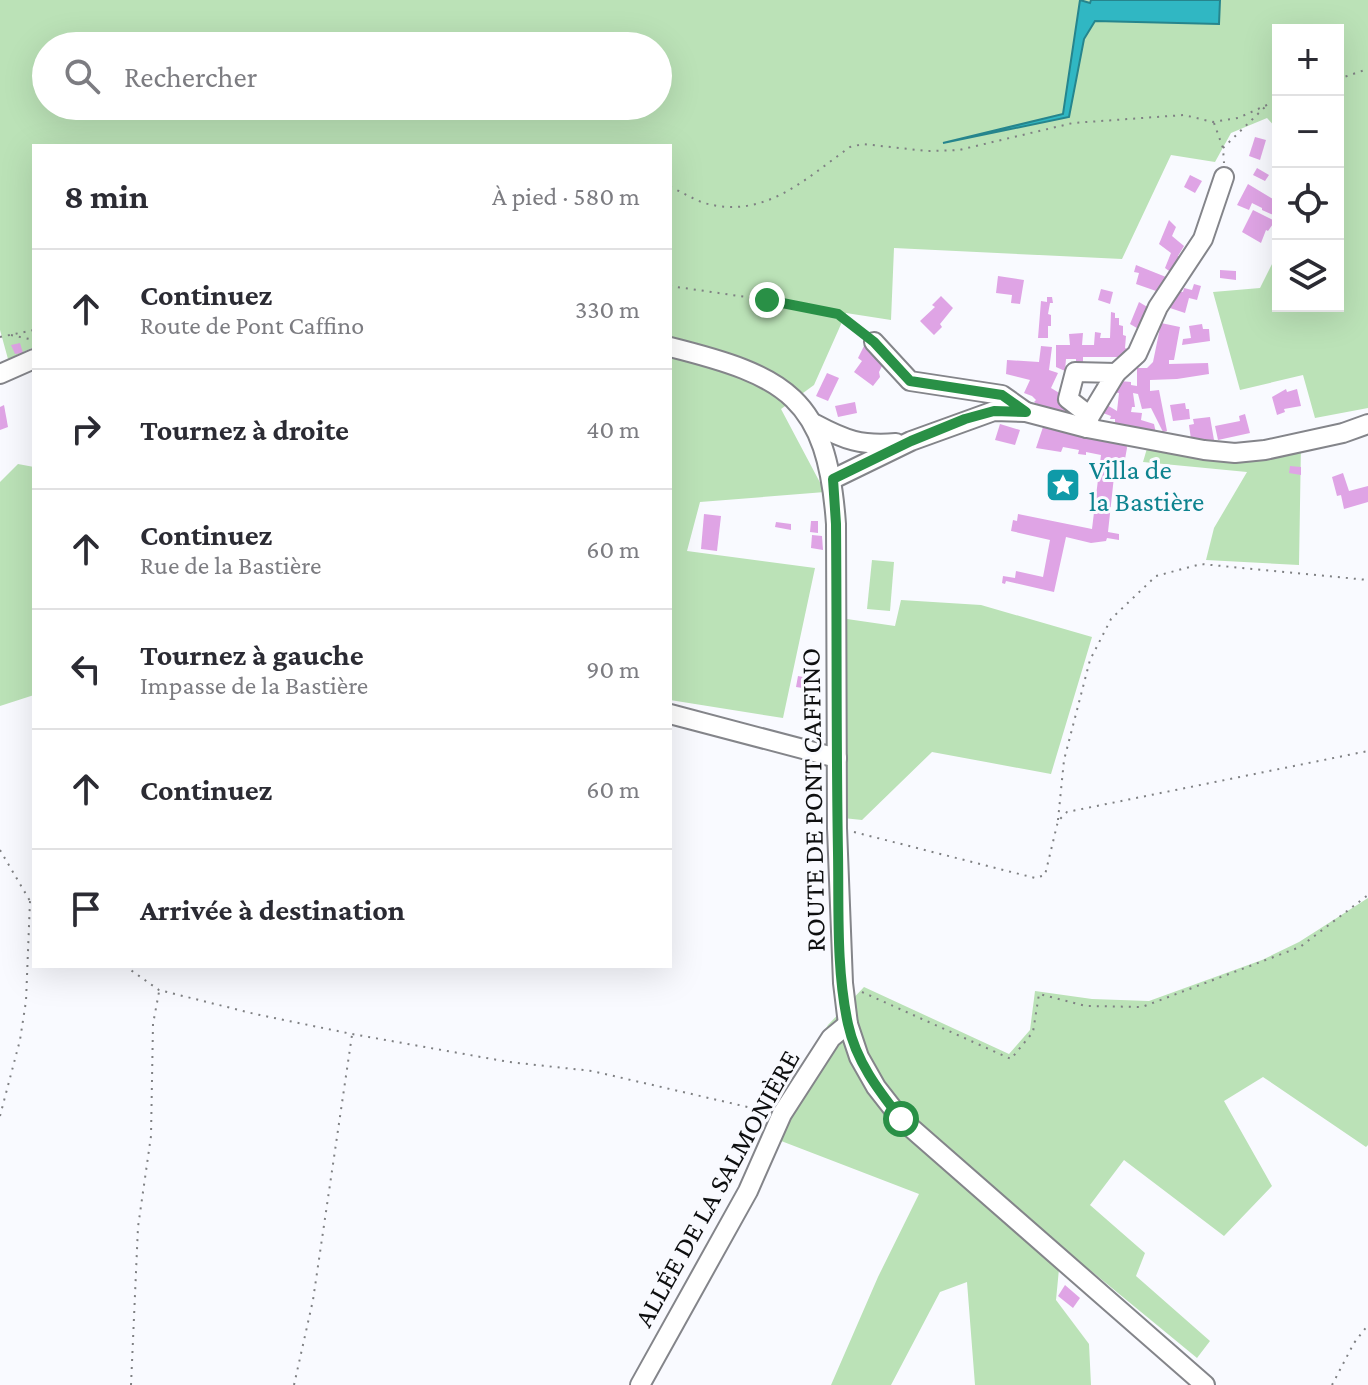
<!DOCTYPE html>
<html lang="fr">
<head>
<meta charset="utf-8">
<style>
  :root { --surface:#fff; --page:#f2f2f3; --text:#2b2b33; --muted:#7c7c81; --line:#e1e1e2 }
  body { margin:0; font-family:"Crimson Pro",serif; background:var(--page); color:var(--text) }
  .controls { position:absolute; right:24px; top:24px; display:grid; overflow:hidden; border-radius:0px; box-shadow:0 8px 32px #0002 }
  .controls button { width:72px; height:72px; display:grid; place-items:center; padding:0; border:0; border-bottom:2px solid var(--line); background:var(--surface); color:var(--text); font:40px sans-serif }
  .stop { position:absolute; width:24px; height:24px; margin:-18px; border:6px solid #299046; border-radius:50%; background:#fff }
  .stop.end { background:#299046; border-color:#fff; box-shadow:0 2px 8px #0008 }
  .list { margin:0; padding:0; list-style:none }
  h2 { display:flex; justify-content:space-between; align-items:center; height:104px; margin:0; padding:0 32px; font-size:34px }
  h2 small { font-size:26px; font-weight:400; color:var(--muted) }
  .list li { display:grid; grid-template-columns:52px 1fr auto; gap:24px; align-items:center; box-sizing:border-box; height:120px; padding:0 32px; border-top:2px solid var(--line) }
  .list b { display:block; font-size:30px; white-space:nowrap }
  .list p { margin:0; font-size:26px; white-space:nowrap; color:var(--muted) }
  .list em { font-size:26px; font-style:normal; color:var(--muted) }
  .icon { flex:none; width:44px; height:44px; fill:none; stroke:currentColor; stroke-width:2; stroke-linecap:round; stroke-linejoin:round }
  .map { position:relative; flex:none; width:1368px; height:1385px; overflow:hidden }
  .search { position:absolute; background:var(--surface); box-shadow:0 8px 32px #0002; left:32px; top:32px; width:640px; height:88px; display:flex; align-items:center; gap:20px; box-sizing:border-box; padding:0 28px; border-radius:44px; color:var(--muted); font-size:30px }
  .panel { position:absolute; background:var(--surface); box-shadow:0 8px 32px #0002; left:32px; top:144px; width:640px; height:824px; border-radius:0px }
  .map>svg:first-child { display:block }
  .green { fill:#bbe2b7; fill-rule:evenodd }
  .water { fill:#30b7c3; stroke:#26858d; stroke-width:2 }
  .building { fill:#dfa4e5 }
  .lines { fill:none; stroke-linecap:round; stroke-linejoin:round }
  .minor-casing { stroke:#84858a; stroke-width:22 }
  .path { stroke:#7f8083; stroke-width:2; stroke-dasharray:2 6; stroke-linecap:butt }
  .minor { stroke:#fff; stroke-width:18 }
  .route { stroke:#299046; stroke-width:10 }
  .labels { text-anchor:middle; stroke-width:6; stroke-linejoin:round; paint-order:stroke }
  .culture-label { font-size:28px; fill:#0d838f; stroke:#f9faff; text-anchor:start }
  .street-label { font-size:28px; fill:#0e0f10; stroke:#f9faff }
</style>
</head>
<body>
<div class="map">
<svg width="1368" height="1385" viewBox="0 0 1368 1385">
  <rect width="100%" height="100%" fill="#f9faff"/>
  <g class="green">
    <path d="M0 0H1368V408L1315 418 1303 375 1240 390 1213 292 1260 288 1278 252V306H1338V30H1278V130L1267 118 1231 133 1215 162 1171 155 1122 259 894 248 891 320 846 313 814 385 781 409 825 492 700 502 687 551 815 568 783 718 670 700V146H34V347L8 359 0 330ZM46 46H658V106H46Z"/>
    <polygon points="1301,444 1299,565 1206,560 1214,528 1247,472 1143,462 1148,445"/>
    <polygon points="18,464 34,467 34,695 0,706 0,482"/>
    <polygon points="872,560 894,562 890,611 867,609"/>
    <polygon points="901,600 981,605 1092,637 1051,774 932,752 862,820 843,818 847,619 895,626"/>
    <polygon points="1368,898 1368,1145 1366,1147 1263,1077 1224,1101 1272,1186 1224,1236 1124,1160 1090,1205 1145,1253 1136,1276 1210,1341 1197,1358 1090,1270 1059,1269 1056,1300 1089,1344 1091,1385 975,1385 967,1282 940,1292 891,1385 831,1385 878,1277 919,1194 763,1134 828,1025 864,987 1009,1054 1030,1030 1035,991 1092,999 1149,1001 1262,960 1299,942"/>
  </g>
  <polygon class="water" points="1080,0 1090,3 1091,0 1220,0 1219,24 1095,21 1084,39 1069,117 943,143 1063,114"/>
  <g class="building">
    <polygon points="1255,137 1266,140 1260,160 1249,156"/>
    <polygon points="1257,168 1269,175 1265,181 1253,175"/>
    <polygon points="1190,175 1202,181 1195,193 1184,187"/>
    <polygon points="1248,184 1278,202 1278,217 1262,210 1262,208 1252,203 1249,210 1237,205"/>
    <polygon points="1253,210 1275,221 1268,231 1266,230 1261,243 1242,232"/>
    <polygon points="1169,220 1176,227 1172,236 1184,246 1178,256 1182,258 1172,273 1165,268 1171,253 1159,244"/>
    <polygon points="1136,265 1166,277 1159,292 1136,284 1139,273 1134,272"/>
    <polygon points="1220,270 1236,271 1236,280 1220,278"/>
    <polygon points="998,276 1024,280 1020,304 1011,303 1012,295 996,293"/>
    <polygon points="1194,284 1201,286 1197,300 1189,298 1185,313 1164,306 1177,291 1183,292 1184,288 1192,290"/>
    <polygon points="1101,289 1113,292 1110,304 1098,300"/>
    <polygon points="941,296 953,308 940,324 942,327 934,335 920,321 935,307 932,305"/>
    <polygon points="1047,297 1052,297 1053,303 1050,303 1048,314 1051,315 1051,326 1048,326 1048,338 1038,338 1041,301 1047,302"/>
    <polygon points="1139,302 1149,308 1142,331 1130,324"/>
    <polygon points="1111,312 1115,313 1115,318 1119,318 1119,325 1123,326 1123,335 1126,336 1125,348 1127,349 1123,359 1117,357 1083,357 1083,366 1076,366 1076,359 1066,359 1065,371 1056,367 1056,345 1070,345 1069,334 1083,333 1082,345 1094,345 1095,332 1101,333 1100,338 1110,338"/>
    <polygon points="1161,323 1180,327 1174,360 1169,360 1169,364 1208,363 1209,374 1177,379 1150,380 1150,391 1159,390 1167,431 1163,432 1151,408 1142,409 1138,394 1133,393 1135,407 1132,407 1131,412 1142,413 1141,420 1154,424 1156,433 1115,424 1115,419 1110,419 1111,416 1103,413 1107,405 1117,411 1119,393 1110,392 1120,381 1131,382 1131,385 1137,386 1137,368 1147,368 1153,362"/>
    <polygon points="1202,324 1203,329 1209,329 1210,341 1182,345 1183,339 1191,338 1189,326"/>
    <polygon points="866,342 874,349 871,353 884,362 879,372 880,377 873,386 854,372 862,361 858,358"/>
    <polygon points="20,343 23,353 15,354 11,345"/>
    <polygon points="1041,346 1052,347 1049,370 1058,373 1051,388 1061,394 1059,398 1079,412 1075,417 1061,414 1052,408 1048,411 1034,402 1036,400 1032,396 1024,393 1030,380 1006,374 1007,360 1039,362"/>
    <polygon points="827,373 839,378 828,401 816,396"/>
    <polygon points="1286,389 1287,392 1297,389 1301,406 1284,409 1285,412 1277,415 1272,397"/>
    <polygon points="855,402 857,413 838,417 835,406"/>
    <polygon points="1185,403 1186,409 1189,409 1190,419 1173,421 1170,405"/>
    <polygon points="4,405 8,427 0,430 0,407"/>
    <polygon points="1245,414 1250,433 1218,440 1215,426 1240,421 1239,416"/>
    <polygon points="1210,417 1214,440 1191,439 1189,425 1194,424 1193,419"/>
    <polygon points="1000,424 1020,430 1015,445 995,440"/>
    <polygon points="1043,427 1126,442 1127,448 1125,459 1116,458 1108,532 1119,534 1119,540 1107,538 1106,541 1091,543 1066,537 1054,592 1006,581 1005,584 1002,583 1003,576 1015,578 1016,571 1043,577 1050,540 1011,531 1013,520 1017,521 1018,514 1092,529 1101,455 1086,452 1086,455 1078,454 1079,450 1063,447 1061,452 1036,448"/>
    <polygon points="1290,466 1301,467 1301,475 1289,473"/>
    <polygon points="1343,473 1349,491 1368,486 1368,502 1344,509 1341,495 1337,496 1332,477"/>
    <polygon points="704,514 721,516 717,551 701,549"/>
    <polygon points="811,521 818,521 818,533 810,532"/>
    <polygon points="776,522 791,524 791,530 775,527"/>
    <polygon points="812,535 822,536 823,550 811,548"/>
    <polygon points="806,658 815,660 809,689 796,687 798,676 803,677"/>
    <polygon points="1065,1285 1080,1298 1073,1308 1058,1296"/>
  </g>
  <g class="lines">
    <g class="minor-casing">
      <g id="minor">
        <polyline points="874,342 910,381 1002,395 1026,412"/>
        <path d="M670 347C786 376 827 397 836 524L837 828 843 983 848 1024 859 1057 876 1087 901 1119 1205 1385"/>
        <polyline points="1116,373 1137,354 1158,307 1203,239 1224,177"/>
        <polyline points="0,374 34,359"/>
        <path d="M815 424C845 440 861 446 896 443"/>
        <polyline points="1087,428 1090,416 1116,373 1075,372 1068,399 1090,416"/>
        <polyline points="833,479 911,441 994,411 1026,412 1087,428 1204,450 1235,453 1265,450 1343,433 1368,424"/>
        <polyline points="670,714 837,758"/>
        <polyline points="640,1385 748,1191 782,1114 831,1038 848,1024"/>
      </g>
    </g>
    <g class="path">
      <polyline points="1338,79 1368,69"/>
      <polyline points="1214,123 1223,148 1224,163"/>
      <polyline points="1223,148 1266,106"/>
      <path d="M670 187C682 192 693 199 704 203 765 220 805 179 850 147L863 144 927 151 959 150 1073 123 1184 115 1213 122 1238 118 1278 100"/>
      <polyline points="670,286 767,300 838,314 861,331"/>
      <polyline points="11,335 34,340"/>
      <polyline points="0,337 34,330"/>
      <polyline points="1058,820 1064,760 1090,660 1111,619 1156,576 1201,564 1368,580"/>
      <polyline points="854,832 1035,878 1045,875 1058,821 1067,812 1368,751"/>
      <polyline points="0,850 30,901 34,904"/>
      <polyline points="125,966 159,990 255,1014 352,1034 509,1062 592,1071 765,1111"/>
      <polyline points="862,992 1011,1059 1033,1032 1039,994 1086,1006 1142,1007 1300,947 1368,895"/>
      <polyline points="0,1116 20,1040 26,1001 30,901"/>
      <polyline points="131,1385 138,1227 151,1136 153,1024 159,992"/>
      <polyline points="294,1385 313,1300 352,1035"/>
      <polyline points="1332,1385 1354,1343 1368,1325"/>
    </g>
    <use href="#minor" class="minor"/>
  </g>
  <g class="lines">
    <path class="route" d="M767 300 838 314 874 342 910 381 1002 395 1026 412 994 411 965 419 911 441 833 479 836 524C837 634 836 743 838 853 839 909 836 969 848 1024 856 1061 878 1090 901 1119"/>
  </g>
  <defs>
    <g id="sight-square" transform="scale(1.8)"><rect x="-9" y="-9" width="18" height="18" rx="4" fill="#0f9aa8" stroke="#f9faff"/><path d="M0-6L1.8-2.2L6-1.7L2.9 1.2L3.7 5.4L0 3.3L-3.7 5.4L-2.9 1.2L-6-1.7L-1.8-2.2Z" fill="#fff"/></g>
  </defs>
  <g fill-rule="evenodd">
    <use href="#sight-square" x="1063" y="485"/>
  </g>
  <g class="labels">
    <g class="culture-label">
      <text x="1089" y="479">Villa de<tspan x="1089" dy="32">la Bastière</tspan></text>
    </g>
    <g class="street-label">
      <text transform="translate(812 800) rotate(-91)" y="10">ROUTE DE PONT CAFFINO</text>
      <text transform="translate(716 1188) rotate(-61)" y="10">ALLÉE DE LA SALMONIÈRE</text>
    </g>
  </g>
</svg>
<div class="controls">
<button>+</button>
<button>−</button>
<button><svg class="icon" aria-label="locate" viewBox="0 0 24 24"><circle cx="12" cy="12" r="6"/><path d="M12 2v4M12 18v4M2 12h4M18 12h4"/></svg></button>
<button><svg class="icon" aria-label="layers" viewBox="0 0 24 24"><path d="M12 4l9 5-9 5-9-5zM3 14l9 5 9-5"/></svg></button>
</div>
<div class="stop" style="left:901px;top:1119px"></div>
<div class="stop end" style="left:767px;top:300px"></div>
<div class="search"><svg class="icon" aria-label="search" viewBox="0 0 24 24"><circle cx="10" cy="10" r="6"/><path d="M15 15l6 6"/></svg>Rechercher</div>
<section class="panel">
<h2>8 min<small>À pied · 580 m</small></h2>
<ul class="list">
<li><svg class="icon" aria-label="ahead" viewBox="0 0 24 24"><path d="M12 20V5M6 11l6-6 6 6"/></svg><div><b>Continuez</b><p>Route de Pont Caffino</p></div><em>330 m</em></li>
<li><svg class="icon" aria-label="right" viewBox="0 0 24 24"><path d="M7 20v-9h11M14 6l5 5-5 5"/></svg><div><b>Tournez à droite</b></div><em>40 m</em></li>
<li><svg class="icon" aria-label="ahead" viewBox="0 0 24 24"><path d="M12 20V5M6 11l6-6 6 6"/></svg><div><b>Continuez</b><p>Rue de la Bastière</p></div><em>60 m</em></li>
<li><svg class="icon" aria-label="left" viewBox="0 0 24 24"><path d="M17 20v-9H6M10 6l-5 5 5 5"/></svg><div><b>Tournez à gauche</b><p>Impasse de la Bastière</p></div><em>90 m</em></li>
<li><svg class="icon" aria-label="ahead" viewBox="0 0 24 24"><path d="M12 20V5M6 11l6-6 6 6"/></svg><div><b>Continuez</b></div><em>60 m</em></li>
<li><svg class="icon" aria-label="arrive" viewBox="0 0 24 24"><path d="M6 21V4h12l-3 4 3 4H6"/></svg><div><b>Arrivée à destination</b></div></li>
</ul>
</section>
</div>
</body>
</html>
